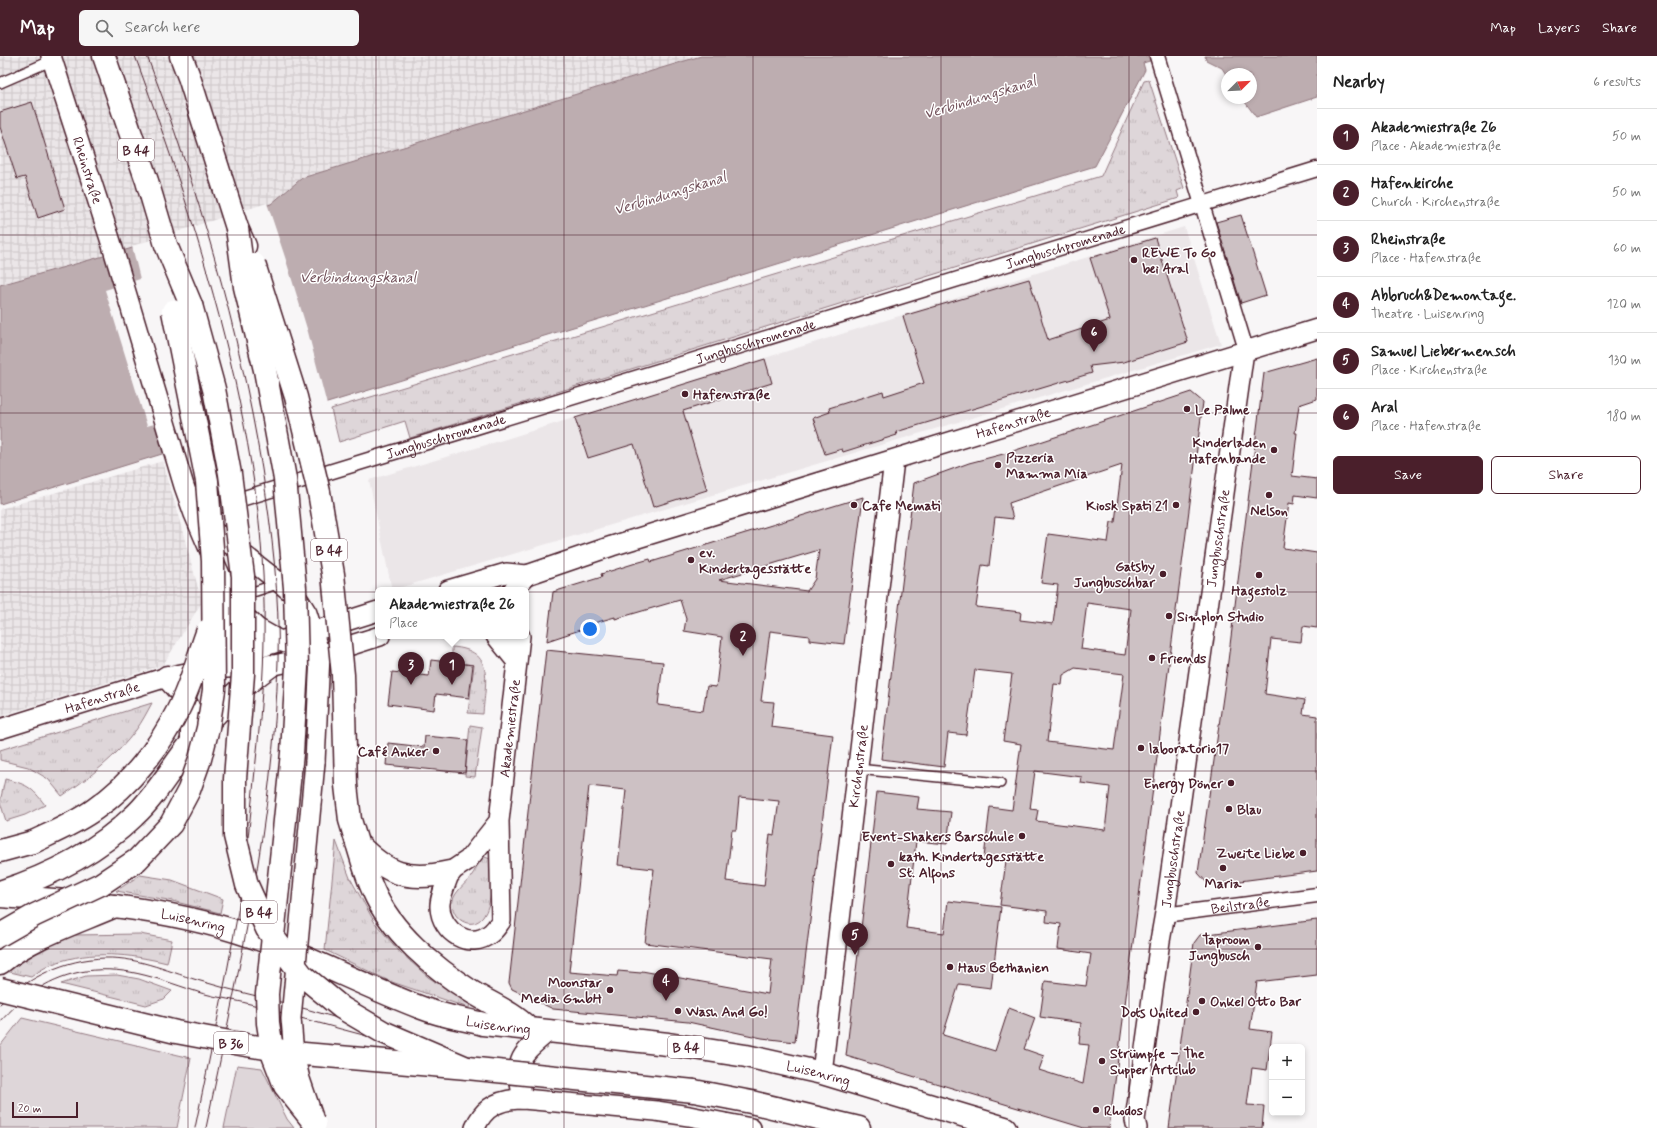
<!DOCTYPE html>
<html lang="en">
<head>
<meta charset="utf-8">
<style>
  :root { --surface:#fff; --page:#f6f6f6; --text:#222; --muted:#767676; --line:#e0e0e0; --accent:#4a1f2b }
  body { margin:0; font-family:Mynerve,sans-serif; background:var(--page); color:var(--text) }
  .controls { position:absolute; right:12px; bottom:12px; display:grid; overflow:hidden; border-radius:6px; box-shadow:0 2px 6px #0003 }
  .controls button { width:36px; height:36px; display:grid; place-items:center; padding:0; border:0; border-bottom:1px solid var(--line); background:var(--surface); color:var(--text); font:20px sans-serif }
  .compass { position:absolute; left:1221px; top:12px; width:36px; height:36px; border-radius:50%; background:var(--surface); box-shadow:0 2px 6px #0003; rotate:66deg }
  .scale { position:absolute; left:12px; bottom:10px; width:66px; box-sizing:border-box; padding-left:4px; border:2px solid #4a1f2b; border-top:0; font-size:11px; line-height:14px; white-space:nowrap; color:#4a1f2b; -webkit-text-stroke:3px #fff; paint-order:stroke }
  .you { position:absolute; left:590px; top:573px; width:14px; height:14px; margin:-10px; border:3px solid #fff; border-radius:50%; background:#1a73e8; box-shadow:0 0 0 6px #1a73e833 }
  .badge { display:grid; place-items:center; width:26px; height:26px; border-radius:50%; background:var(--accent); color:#fff; font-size:13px; font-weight:700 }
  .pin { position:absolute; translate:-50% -33px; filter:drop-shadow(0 1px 2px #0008) }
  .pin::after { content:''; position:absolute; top:21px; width:14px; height:12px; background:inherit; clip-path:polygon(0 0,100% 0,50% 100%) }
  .popup { position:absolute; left:375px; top:531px; width:154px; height:52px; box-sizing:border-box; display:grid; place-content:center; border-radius:6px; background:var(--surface); filter:drop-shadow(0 1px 3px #0005); font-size:13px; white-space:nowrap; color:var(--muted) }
  .popup b { font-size:15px; color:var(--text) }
  .popup::after { content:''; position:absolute; left:50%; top:100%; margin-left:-8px; border:8px solid transparent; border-top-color:var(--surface) }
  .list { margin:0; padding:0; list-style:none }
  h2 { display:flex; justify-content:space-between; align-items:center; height:52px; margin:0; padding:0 16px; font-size:17px }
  h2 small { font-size:13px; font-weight:400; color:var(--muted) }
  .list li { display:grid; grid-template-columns:26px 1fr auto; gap:12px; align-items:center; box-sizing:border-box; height:56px; padding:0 16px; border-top:1px solid var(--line) }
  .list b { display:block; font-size:15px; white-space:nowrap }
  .list p { margin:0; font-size:13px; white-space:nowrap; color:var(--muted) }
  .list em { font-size:13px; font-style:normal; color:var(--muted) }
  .actions { display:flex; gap:8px; padding:12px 16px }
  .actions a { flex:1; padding:9px 0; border:1px solid var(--accent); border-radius:6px; text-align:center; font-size:14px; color:var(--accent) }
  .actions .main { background:var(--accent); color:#fff }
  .icon { flex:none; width:22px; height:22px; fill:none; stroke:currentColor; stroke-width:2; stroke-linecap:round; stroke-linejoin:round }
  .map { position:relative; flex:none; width:1317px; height:1072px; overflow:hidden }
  header { display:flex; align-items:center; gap:24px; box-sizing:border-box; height:56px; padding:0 20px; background:var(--accent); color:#fff }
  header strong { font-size:19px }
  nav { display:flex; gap:22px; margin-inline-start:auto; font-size:14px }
  .search { width:280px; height:36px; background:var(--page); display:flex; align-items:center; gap:10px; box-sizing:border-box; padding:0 14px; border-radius:6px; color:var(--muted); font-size:15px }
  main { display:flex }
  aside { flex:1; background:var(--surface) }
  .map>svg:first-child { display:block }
  .built { fill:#ebe6e8 }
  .industrial { fill:url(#industrial-grid) }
  .grass { fill:url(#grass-tufts); stroke:#947a82 }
  .park { fill:#ded6d9; stroke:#947a82 }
  .water { fill:#bdadb0; stroke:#8f747b }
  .pier { fill:#f8f6f7 }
  .building { fill:#cdc1c4; stroke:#4a1f2b; fill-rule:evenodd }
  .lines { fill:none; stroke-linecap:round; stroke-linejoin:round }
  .service-casing { stroke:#4a1f2b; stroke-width:12 }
  .pedestrian-casing { stroke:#4a1f2b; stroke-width:17 }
  .minor-casing { stroke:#4a1f2b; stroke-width:22 }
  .primary-casing { stroke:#4a1f2b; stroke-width:25 }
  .trunk-casing { stroke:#4a1f2b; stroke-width:25 }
  .service { stroke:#fff; stroke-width:9 }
  .pedestrian { stroke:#fff; stroke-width:14 }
  .minor { stroke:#fff; stroke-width:19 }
  .primary { stroke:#fff; stroke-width:22 }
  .trunk { stroke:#fff; stroke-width:22 }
  .tram { stroke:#4a1f2b; stroke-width:1 }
  .minor-bridge-casing { stroke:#4a1f2b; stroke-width:22; stroke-linecap:butt }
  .primary-bridge-casing { stroke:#4a1f2b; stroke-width:25; stroke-linecap:butt }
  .trunk-bridge-casing { stroke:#4a1f2b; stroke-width:25; stroke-linecap:butt }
  .minor-bridge { stroke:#fff; stroke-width:19 }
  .primary-bridge { stroke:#fff; stroke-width:22 }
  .trunk-bridge { stroke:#fff; stroke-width:22 }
  .grid { fill:none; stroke:#4a1f2b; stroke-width:1; stroke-opacity:0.55 }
  .poi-dot { fill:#4a1f2b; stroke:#fff; stroke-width:1.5 }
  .labels { text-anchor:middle; stroke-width:3; stroke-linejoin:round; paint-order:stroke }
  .shield { fill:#fff; stroke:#80626b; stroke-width:1 }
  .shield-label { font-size:13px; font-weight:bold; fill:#4a1f2b }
  .street-label { font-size:14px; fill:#4a1f2b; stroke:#fff }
  .poi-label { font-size:14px; font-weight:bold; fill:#4a1f2b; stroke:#fff; text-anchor:start }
  .water-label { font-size:15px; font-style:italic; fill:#72515a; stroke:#fff }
</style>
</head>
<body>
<header>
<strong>Map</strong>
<div class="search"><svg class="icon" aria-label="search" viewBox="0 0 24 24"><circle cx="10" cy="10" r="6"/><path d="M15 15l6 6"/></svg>Search here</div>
<nav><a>Map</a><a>Layers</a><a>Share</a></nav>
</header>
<main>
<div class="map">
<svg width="1317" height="1072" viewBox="0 0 1317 1072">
  <defs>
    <pattern id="industrial-grid" width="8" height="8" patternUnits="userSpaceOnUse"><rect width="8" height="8" fill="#ebe6e8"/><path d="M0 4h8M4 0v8" fill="none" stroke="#cbc5c7"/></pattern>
    <pattern id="grass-tufts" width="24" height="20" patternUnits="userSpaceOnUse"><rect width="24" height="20" fill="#ded6d9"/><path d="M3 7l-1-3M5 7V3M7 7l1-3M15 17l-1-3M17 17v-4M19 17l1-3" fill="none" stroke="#c0b7ba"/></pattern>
  </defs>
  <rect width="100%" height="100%" fill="#f8f6f7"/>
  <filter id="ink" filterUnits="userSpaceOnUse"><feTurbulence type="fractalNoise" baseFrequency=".025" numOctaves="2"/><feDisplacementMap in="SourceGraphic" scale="8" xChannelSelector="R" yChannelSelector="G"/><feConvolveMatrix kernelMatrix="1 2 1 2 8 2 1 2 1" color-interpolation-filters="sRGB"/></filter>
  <g filter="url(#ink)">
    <polygon class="built" points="1184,171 1221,288 392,534 369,424 506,383"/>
    <g class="industrial">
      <polygon points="0,0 701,0 302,122 271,148 129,193 0,229"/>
      <polygon points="163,405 202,546 163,609 0,660 0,453"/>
    </g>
    <g class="grass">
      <polygon points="1149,24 1184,132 1177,135 1179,142 410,382 405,365 339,386 331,353 1101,120 1144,25"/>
      <path d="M452 591C496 594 485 627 483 658L468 657 474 609 452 606Z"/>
      <path d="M152 647C147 656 142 666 136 674 116 701 90 721 62 740L48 723 28 711 0 704V694Z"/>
      <polygon points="470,669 482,671 475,721 465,720"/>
      <path d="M5 723C26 728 32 731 45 749L25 759 6 765 0 746Z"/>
      <polygon points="336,785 350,822 375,867 399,895 428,921 470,947 469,952 389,925 325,894"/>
      <path d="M482 800 493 804C492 819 493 848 483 861 471 876 449 862 453 844 455 836 465 828 470 822 475 815 478 808 482 800Z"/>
      <polygon points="140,819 172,824 223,843 220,857 168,844 116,835"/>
      <path d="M140 878 172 884 167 907C130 898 91 894 55 907 46 910 38 916 31 921L6 915 43 891 75 879Z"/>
      <polygon points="117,919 139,923 172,935 164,943 146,949 61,928 86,920"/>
    </g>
    <g class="park">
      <polygon points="22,962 191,1002 177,1072 0,1072 0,990"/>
      <polygon points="237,1009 262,1012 287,1063 294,1072 224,1072"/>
    </g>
    <g class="water">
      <polygon points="701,0 1166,0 1143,7 1145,14 1095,110 0,448 0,229 129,193 271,148 302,122"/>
      <polygon points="1205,0 1317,0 1317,41 1256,61 1242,42 1251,42 1251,18 1227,18 1227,20 1222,12 1206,4"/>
    </g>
    <polygon class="pier" points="267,147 285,201 308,276 327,349 174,396 169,364 147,370 105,234 140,223 132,190"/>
    <g class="building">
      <polygon points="32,46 65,153 38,162 25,121 17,123 0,71 0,56"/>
      <polygon points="1241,159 1266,239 1241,247 1216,166"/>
      <polygon points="1155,182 1188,286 1124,306 1090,310 1092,317 896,376 897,379 843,396 842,393 825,398 813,362 830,356 829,352 883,335 884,340 924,327 903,260 1029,223 1048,284 1110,264 1090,202"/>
      <polygon points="1317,302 1317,343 1299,349 1295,377 1297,377 1292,420 1317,423 1317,442 1295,439 1294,448 1289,447 1283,492 1317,497 1317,572 1303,570 1301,586 1271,583 1265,638 1305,644 1303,658 1317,660 1317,815 1209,829 1198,817 1227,613 1264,317"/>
      <polygon points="765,303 772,327 683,355 707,434 653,451 634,388 588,402 575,362"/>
      <path d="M1191 336 1203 346 1109 1072H1084L846 1000 877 736 919 741 917 753 951 756 947 788 916 785 906 872 944 877 948 845 1001 851 991 932 959 928 943 979 995 995 1009 952 1035 962 1024 993 1044 1000 1039 1014 1083 1028 1089 989 1079 988 1081 967 1040 961 1045 925 1086 930 1091 898 1058 893 1061 868 1046 866 1047 855 1000 849 1006 805 984 802 990 751 1012 754 1021 688 1003 685 1012 618 975 614 966 679 948 677 944 711 881 703 914 427 969 407 1007 397ZM1122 409 1115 466H1111L1108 486 1048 478 1041 527 1058 529 1053 568 1020 564 1021 556 976 551 982 509 989 510 995 461 1013 463 1009 447ZM1087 547 1131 553 1125 599 1081 593ZM1075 612 1124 618 1114 694 1047 686 1054 628 1062 629 1063 619ZM1035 715 1082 721 1081 727 1110 731 1105 774 1036 765 1038 754 1030 753Z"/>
      <path d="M863 441 844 588 809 584V580L770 575 761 645 774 646 771 671 833 679 795 986 762 982 688 966 553 953 512 933 509 927 546 594 663 606 658 649 703 655 707 630 716 631 722 581 684 575 686 563 680 544 615 563V561L587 569 586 572 547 585 553 536 602 521 601 518 636 507 650 503 651 506ZM819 494 815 523 807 535 719 524ZM589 730 626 734 618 809 654 813 645 887 772 903 768 938 642 915 641 917 618 915 617 920 569 916ZM739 741 779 745 774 779 770 778 764 830 726 825 732 774H736Z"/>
      <polygon points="431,604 473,609 469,642 436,638 434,654 388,648 392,616 429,620"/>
      <polygon points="425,680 468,684 465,717 386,709 388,687 424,691"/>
      <polygon points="1317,864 1317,919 1257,926 1250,973 1272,976 1267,1014 1252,1012 1247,1049 1264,1050 1262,1072 1169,1072 1194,887 1200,879"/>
    </g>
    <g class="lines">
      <g class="service-casing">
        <g id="service">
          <polyline points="0,27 53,4"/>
          <polyline points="245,541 250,537 280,527"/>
          <polyline points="857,713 1000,727"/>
        </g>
      </g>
      <g class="pedestrian-casing">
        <g id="pedestrian">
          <polyline points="1157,0 1241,277 1244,287 1244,295"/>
          <path id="s1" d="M202 455 1317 113"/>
          <path id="s2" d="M1164 859 1317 839"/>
        </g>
      </g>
      <g class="minor-casing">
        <g id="minor">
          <path id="s3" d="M51 0 111 186 184 430 194 458 233 549 257 572 280 585 320 599"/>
          <polyline points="202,466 280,527 297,541 307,557 320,599 315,706"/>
          <path id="s4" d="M448 534 506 517 527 519 612 490 1317 273"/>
          <polyline points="513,534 527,519"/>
          <polyline points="324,572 378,555"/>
          <polyline points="496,580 517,606"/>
          <polyline points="230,601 287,583"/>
          <polyline points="221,604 233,549"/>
          <path id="s5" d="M0 673 167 621 205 613 270 610 320 599 380 580"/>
          <path id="s6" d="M499 765 468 804 450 816C447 825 439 843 440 851 441 876 470 895 491 877 495 874 498 869 501 865L499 765 520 580"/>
          <path id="s7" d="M822 1017 894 404"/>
          <path d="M523 1043C514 1001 519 1001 550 974"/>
          <path d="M475 1072C484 1050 501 1043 523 1043L656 1055 689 1060 751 1072"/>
          <path id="s8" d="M1137 1072 1135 1064 1160 885 1165 857 1244 295"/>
        </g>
      </g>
      <g class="primary-casing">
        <g id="primary">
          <polyline points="167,621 182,638 192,660 192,686"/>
          <path d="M0 836C50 820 96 797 134 760 157 739 172 710 192 686 205 669 221 652 237 636 247 627 259 618 270 610"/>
          <path id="s9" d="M0 840C90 846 181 853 267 886 319 906 369 932 422 952 442 960 463 963 483 968L668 988 746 1000 822 1017 1005 1072"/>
          <path d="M0 907C33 880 76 867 115 850"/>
          <polyline points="694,1035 751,1046 859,1072"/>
        </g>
      </g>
      <g class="trunk-casing">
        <g id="trunk">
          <polyline points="104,0 147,125 166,189 191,249"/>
          <polyline points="181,0 189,21 237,172 245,190"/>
          <path d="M357 787C362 803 366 819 373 834 391 876 434 912 472 936 491 948 512 956 528 972"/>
          <path d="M358 788C387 818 408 826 450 816"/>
          <polyline points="0,795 33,786"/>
        </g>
      </g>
      <use href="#service" class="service"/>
      <use href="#pedestrian" class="pedestrian"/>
      <use href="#minor" class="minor"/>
      <use href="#primary" class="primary"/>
      <use href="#trunk" class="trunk"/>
      <g class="tram">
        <path d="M135 0C174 105 209 211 234 321 247 380 258 439 262 500 267 571 263 643 255 714 250 765 245 816 236 867 224 935 209 1004 195 1072"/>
        <path d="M147 0C198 133 239 272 262 413 272 476 280 541 278 605 274 763 238 918 206 1072"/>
        <path d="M0 948C29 921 65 903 105 902 140 901 171 917 204 926 233 935 263 941 292 949 338 962 383 976 430 986"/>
        <path d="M0 966C23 940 51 920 86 915 128 909 163 925 201 937 218 942 237 944 254 949 312 965 371 982 430 996"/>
      </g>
      <g class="minor-bridge-casing">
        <polyline id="minor-bridge" points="313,1061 300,1023 294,999 291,962 315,706"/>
      </g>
      <g class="primary-bridge-casing">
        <polyline id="primary-bridge" points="0,933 176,976 246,989 304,998 467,1012 694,1035"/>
      </g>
      <g class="trunk-bridge-casing">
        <g id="trunk-bridge">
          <polyline points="237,172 245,231 265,314 285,423 295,532 297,611 292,697 267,938 268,967 273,999 285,1030 315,1068"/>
          <polyline points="254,208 296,341 319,436 333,518 343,619 346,729 350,764 357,787"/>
          <polyline points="191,249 214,333 230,418 243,520 243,618 235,723 235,780 247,829 267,873 302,919 342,952 383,976 467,1012"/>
          <path d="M33 786C54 776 76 767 95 753 130 729 159 692 178 654 191 629 198 601 208 574"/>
          <polyline points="0,879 35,859 101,828 137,804 171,768 189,734 200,703 208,672 214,634 213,505 207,425 173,255"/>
        </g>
      </g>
      <use href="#minor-bridge" class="minor-bridge"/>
      <use href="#primary-bridge" class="primary-bridge"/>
      <use href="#trunk-bridge" class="trunk-bridge"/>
    </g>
  </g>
  <path class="grid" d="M188 0V1072M376 0V1072M564 0V1072M753 0V1072M941 0V1072M1129 0V1072M0 179H1317M0 357H1317M0 536H1317M0 715H1317M0 893H1317"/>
  <g class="poi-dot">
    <circle cx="1134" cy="204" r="4"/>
    <circle cx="685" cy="338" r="4"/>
    <circle cx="1187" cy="353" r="4"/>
    <circle cx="1274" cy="394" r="4"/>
    <circle cx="998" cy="409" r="4"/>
    <circle cx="1269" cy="439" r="4"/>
    <circle cx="854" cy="449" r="4"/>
    <circle cx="1176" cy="449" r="4"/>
    <circle cx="691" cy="504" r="4"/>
    <circle cx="1163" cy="518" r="4"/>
    <circle cx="1259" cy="519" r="4"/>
    <circle cx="1169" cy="560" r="4"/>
    <circle cx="1152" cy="602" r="4"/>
    <circle cx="1141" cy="692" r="4"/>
    <circle cx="436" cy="695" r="4"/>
    <circle cx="1231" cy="727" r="4"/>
    <circle cx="1229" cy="753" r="4"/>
    <circle cx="1022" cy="780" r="4"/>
    <circle cx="1303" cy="797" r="4"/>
    <circle cx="891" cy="808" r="4"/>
    <circle cx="1223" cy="812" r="4"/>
    <circle cx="1258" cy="891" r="4"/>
    <circle cx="950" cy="911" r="4"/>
    <circle cx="610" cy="934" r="4"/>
    <circle cx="1202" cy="945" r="4"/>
    <circle cx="678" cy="955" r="4"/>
    <circle cx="1196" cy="956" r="4"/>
    <circle cx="1102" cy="1005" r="4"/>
    <circle cx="1096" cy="1054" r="4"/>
  </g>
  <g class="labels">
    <g class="shield">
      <rect x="118" y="83" width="36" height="22" rx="3"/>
      <rect x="311" y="483" width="36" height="22" rx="3"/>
      <rect x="241" y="845" width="36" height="22" rx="3"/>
      <rect x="214" y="976" width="34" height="22" rx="3"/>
      <rect x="668" y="980" width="36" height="22" rx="3"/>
    </g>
    <g class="shield-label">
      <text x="136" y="99">B 44</text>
      <text x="329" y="499">B 44</text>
      <text x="259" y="861">B 44</text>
      <text x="231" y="992">B 36</text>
      <text x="686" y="996">B 44</text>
    </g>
    <g class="street-label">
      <text dy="5" stroke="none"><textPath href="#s3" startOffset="120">Rheinstraße</textPath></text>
      <text dy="5" stroke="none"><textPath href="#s1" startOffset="903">Jungbuschpromenade</textPath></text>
      <text dy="5" stroke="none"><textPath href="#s1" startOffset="579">Jungbuschpromenade</textPath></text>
      <text dy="5" stroke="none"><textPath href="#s4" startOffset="591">Hafenstraße</textPath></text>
      <text dy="5" stroke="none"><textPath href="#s1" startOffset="255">Jungbuschpromenade</textPath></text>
      <text dy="5" stroke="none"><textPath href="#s8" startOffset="596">Jungbuschstraße</textPath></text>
      <text dy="5" stroke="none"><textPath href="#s5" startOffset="107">Hafenstraße</textPath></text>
      <text dy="5" stroke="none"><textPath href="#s6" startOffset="388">Akademiestraße</textPath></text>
      <text dy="5" stroke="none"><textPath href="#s7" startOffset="309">Kirchenstraße</textPath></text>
      <text dy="5" stroke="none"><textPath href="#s8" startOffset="272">Jungbuschstraße</textPath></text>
      <text dy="5" stroke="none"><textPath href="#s2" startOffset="77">Beilstraße</textPath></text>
      <text dy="5" stroke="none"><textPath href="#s9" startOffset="195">Luisenring</textPath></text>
      <text dy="5" stroke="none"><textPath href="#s9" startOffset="519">Luisenring</textPath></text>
      <text dy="5" stroke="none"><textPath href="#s9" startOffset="843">Luisenring</textPath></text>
    </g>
    <g class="poi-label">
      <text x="1142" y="201">REWE To Go<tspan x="1142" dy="16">bei Aral</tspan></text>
      <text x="693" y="343">Hafenstraße</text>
      <text x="1195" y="358">Le Palme</text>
      <text x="1266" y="391" text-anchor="end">Kinderladen<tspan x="1266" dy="16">Hafenbande</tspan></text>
      <text x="1006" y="406">Pizzeria<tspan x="1006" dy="16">Mamma Mia</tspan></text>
      <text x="862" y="454">Cafe Memati</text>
      <text x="1168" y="454" text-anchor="end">Kiosk Spati 21</text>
      <text x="1269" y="459" text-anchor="middle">Nelson</text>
      <text x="699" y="501">ev.<tspan x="699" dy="16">Kindertagesstätte</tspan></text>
      <text x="1155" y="515" text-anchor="end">Gatsby<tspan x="1155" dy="16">Jungbuschbar</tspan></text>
      <text x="1259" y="539" text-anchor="middle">Hagestolz</text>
      <text x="1177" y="565">Simplon Studio</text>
      <text x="1160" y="607">Friends</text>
      <text x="1149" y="697">laboratorio17</text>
      <text x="428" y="700" text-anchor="end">Café Anker</text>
      <text x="1223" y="732" text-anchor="end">Energy Döner</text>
      <text x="1237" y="758">Blau</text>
      <text x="1014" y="785" text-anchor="end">Event-Shakers Barschule</text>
      <text x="1295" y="802" text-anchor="end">Zweite Liebe</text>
      <text x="899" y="805">kath. Kindertagesstätte<tspan x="899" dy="16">St. Alfons</tspan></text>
      <text x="1223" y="832" text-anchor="middle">Maria</text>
      <text x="1250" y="888" text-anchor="end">Taproom<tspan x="1250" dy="16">Jungbusch</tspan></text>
      <text x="958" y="916">Haus Bethanien</text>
      <text x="602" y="931" text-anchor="end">Moonstar<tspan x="602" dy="16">Media GmbH</tspan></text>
      <text x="1210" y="950">Onkel Otto Bar</text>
      <text x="686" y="960">Wash And Go!</text>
      <text x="1188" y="961" text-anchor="end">Dots United</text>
      <text x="1110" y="1002">Strümpfe – The<tspan x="1110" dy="16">Supper Artclub</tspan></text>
      <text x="1104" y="1059">Rhodos</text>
    </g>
    <g class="water-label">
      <text transform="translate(980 41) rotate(-17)" y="5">Verbindungskanal</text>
      <text transform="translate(670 137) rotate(-17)" y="5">Verbindungskanal</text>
      <text x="358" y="226">Verbindungskanal</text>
    </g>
  </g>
</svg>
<div class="controls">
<button>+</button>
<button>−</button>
</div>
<svg class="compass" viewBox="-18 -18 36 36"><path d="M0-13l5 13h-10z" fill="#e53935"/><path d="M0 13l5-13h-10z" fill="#767676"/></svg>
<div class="scale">20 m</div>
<div class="you"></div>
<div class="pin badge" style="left:452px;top:629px">1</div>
<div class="popup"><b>Akademiestraße 26</b>Place</div>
<div class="pin badge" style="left:743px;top:600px">2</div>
<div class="pin badge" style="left:411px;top:629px">3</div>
<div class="pin badge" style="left:666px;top:945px">4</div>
<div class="pin badge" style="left:855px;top:899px">5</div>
<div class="pin badge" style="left:1094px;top:296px">6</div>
</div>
<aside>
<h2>Nearby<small>6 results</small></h2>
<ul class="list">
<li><span class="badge">1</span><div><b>Akademiestraße 26</b><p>Place · Akademiestraße</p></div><em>50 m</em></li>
<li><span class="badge">2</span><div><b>Hafenkirche</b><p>Church · Kirchenstraße</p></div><em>50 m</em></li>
<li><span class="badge">3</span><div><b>Rheinstraße</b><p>Place · Hafenstraße</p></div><em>60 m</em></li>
<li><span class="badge">4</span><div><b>Abbruch&amp;Demontage.</b><p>Theatre · Luisenring</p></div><em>120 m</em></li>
<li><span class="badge">5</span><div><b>Samuel Liebermensch</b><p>Place · Kirchenstraße</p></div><em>130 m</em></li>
<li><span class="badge">6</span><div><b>Aral</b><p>Place · Hafenstraße</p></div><em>180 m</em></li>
</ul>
<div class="actions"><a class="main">Save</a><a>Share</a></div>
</aside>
</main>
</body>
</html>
